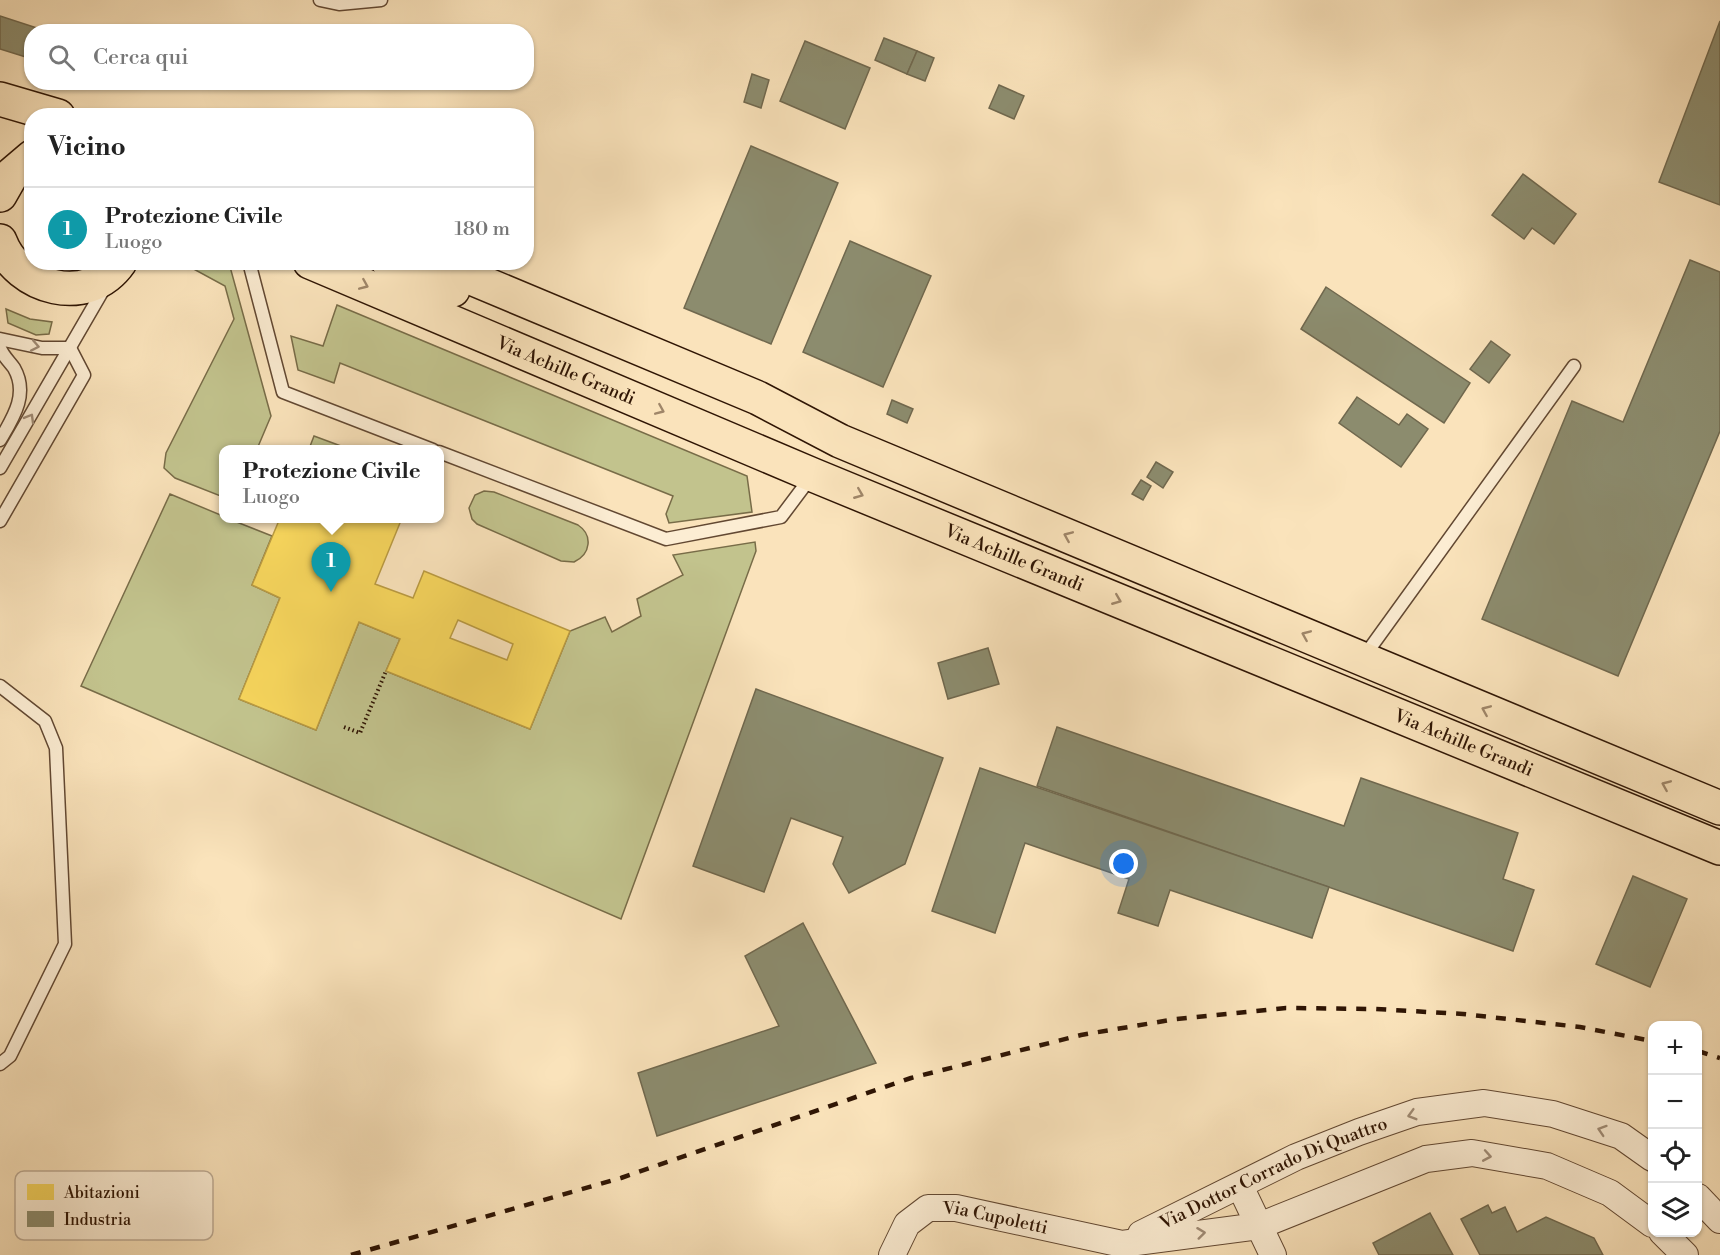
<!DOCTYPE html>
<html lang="it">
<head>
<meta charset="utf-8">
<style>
  :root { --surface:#fff; --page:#f6f6f6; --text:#222; --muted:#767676; --line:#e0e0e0; --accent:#d93025 }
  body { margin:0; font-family:"Libre Bodoni",serif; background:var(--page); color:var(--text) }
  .controls { position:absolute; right:18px; bottom:18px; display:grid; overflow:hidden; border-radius:12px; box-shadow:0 2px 4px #0004 }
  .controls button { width:54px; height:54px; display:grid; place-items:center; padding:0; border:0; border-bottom:2px solid var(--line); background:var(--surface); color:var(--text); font:30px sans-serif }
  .you { position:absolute; left:1124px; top:864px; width:21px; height:21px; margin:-15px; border:4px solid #fff; border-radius:50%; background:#1a73e8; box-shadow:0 0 0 9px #1a73e833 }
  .badge { display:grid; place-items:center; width:39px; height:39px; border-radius:50%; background:var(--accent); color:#fff; font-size:20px; font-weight:700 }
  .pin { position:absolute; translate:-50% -50px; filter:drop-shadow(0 2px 3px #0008) }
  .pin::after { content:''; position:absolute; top:32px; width:21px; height:18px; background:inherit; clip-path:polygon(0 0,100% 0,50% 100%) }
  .popup { position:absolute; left:219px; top:445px; width:225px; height:78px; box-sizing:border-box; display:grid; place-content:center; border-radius:12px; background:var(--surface); filter:drop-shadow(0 2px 4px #0005); font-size:20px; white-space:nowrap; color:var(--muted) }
  .popup b { font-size:22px; color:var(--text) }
  .popup::after { content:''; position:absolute; left:50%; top:100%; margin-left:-12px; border:12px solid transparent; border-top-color:var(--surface) }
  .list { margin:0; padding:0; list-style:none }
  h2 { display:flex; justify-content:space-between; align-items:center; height:78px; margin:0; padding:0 24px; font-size:26px }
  h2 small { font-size:20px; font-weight:400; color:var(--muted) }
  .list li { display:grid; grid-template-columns:39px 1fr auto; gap:18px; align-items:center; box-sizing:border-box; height:84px; padding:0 24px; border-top:2px solid var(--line) }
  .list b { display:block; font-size:22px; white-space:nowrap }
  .list p { margin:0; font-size:20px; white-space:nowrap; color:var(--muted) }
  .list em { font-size:20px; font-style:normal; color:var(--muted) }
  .icon { flex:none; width:33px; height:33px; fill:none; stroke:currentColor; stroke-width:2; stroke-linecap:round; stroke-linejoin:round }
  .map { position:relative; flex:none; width:1720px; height:1255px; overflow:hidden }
  .search { position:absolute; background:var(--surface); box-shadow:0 2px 4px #0004; left:24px; top:24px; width:510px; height:66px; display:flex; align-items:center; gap:15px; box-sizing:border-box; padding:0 21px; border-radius:24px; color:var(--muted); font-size:22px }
  .panel { position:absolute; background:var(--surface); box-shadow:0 2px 4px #0004; left:24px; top:108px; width:510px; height:162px; border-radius:24px }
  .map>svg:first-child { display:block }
  .green { fill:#c2c38d; stroke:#786c48; stroke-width:1.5 }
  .homes { fill:#f6d55c; stroke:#ba9b42; stroke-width:1.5; fill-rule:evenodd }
  .industry { fill:#8c8c6e; stroke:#70684e; stroke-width:1.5 }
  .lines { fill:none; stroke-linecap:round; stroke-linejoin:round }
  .service-casing { stroke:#624832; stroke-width:15 }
  .minor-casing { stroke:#624832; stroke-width:28 }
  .primary-casing { stroke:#2f1504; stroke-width:36 }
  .path { stroke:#2f1504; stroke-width:4; stroke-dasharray:1.5 3; stroke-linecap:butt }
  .service { stroke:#fcedd3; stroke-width:12 }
  .minor { stroke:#fcedd3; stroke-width:26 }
  .primary { stroke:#fae3bb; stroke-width:33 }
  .rail { stroke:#2f1504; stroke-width:4.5; stroke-dasharray:10 10; stroke-linecap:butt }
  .oneway { stroke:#9f8669 }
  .oneway2 { stroke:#a08c76 }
  .labels { text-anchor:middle; stroke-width:6; stroke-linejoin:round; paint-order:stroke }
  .street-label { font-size:18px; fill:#2f1504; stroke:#fcedd3 }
  .key { fill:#fcedd3; stroke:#beac95; stroke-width:1.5 }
  .key-label { font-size:16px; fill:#2f1504 }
</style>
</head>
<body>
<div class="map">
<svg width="1720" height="1255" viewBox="0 0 1720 1255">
  <rect width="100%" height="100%" fill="#fae3bb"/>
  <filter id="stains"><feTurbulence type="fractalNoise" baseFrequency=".00333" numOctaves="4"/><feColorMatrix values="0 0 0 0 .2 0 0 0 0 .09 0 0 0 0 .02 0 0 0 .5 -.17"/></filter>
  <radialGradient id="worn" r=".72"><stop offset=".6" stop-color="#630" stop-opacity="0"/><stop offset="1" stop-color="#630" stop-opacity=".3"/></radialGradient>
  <g class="green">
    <polygon points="190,263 229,263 271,416 257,449 223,450 223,497 175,478 164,468 166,453 234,319 225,286 188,266"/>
    <polygon points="337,305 747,476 752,512 669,523 666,514 673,496 340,363 334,383 298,370 291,336 323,346"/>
    <polygon points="6,309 30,319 52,322 49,334 36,335 8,323"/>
    <polygon points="314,436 349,449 309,449"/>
    <path d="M484 491 494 492 578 525C593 535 591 554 574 562L561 561 477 524 472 519 469 508 475 495Z"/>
    <polygon points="170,494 223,516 223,518 229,519 272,536 252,585 280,598 239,699 316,730 359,622 400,639 386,671 530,729 570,631 605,617 612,632 641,616 637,599 683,575 673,555 755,542 756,551 621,919 81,686"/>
  </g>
  <path class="homes" d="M280 518H402L375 584 413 598 424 571 570 631 530 729 386 671 400 639 359 622 316 730 239 699 280 598 252 585ZM458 620 513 644 507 660 450 638Z"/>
  <g class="industry">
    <polygon points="0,16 43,30 32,32 32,59 0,49"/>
    <polygon points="1720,21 1720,205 1659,182"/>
    <polygon points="884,38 917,51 907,74 875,60"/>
    <polygon points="805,41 870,68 845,129 780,101"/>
    <polygon points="917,51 934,58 925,81 907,74"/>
    <polygon points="752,74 769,80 761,108 744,102"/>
    <polygon points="999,85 1024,96 1014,119 989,108"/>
    <polygon points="751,146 838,183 771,344 684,308"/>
    <polygon points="1523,174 1576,214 1554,244 1532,228 1524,239 1492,215"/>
    <polygon points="850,241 931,276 883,387 803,352"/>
    <polygon points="1690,260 1720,272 1720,431 1618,676 1482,619 1572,401 1623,422"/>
    <polygon points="1326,287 1470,383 1444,423 1301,329"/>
    <polygon points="1491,341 1510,355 1489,383 1470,369"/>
    <polygon points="1357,397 1399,425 1407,414 1428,429 1401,467 1339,423"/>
    <polygon points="892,400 913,409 907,423 887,414"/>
    <polygon points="1156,462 1173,472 1163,488 1147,477"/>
    <polygon points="1141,480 1151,486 1143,500 1132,494"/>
    <polygon points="988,648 999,684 948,699 938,663"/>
    <polygon points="756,689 943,758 905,864 849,893 833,864 843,837 791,818 764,892 693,866"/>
    <polygon points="1057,727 1344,826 1361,778 1518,833 1503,879 1534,890 1513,951 1037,786"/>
    <polygon points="980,768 1329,887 1312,938 1170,890 1158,926 1118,913 1129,879 1025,843 995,933 932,911"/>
    <polygon points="1633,876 1687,899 1650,987 1596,964"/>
    <polygon points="803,923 876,1063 657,1136 638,1073 779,1026 745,956"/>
    <polygon points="1488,1205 1492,1213 1505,1207 1517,1232 1546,1217 1594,1238 1603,1255 1480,1255 1461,1219"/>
    <polygon points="1430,1213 1453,1255 1379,1255 1373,1243"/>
  </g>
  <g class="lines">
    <g class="service-casing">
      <g id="service">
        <polyline points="320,0 339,4 381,0"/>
        <polyline points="249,262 283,392 433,450"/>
        <polyline points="0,339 42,348 70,348 84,375 0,521"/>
        <path d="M0 348C3 356 9 361 14 368 29 394 13 418 0 440"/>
        <polyline points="439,452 666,539 781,517 811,477"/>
        <polyline points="0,468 106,285"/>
        <polyline points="1363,658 1574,366"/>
        <polyline points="0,686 45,721 56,748 65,944 10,1056 0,1064"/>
      </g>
    </g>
    <g class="minor-casing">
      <g id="minor">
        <polyline points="1240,1186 1273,1255"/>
        <polyline points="1698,1197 1720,1220"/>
        <polyline points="1662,1232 1685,1255"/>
        <path id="s1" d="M1141 1234 1296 1157 1359 1132 1417 1112 1484 1103 1553 1114 1621 1136 1652 1158"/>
        <path id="s2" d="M892 1255 907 1224 928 1208H956L1122 1244 1259 1226 1426 1159 1472 1153 1547 1166 1610 1193 1652 1224"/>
      </g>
    </g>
    <g class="primary-casing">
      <g id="primary">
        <polyline points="0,99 58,116"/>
        <polyline points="0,195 12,174 32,157"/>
        <path d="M0 241C18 289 88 308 120 262"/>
        <path id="s3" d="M310 262 813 475 1720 848"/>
        <polyline points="388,262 453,290"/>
        <polyline points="433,262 758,398 840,441 1720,808"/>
      </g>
    </g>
    <polyline class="path" points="344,727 360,733 386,671"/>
    <use href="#service" class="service"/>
    <use href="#minor" class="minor"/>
    <use href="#primary" class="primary"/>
    <g class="rail">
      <polyline points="1698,1051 1720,1058"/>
      <polyline points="351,1255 621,1178 911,1078 1081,1035 1176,1019 1286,1008 1376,1009 1463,1014 1580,1027 1652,1041"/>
    </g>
  </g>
  <defs><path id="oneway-chevron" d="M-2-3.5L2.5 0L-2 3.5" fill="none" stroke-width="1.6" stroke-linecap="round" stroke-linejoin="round" transform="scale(1.5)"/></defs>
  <g class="oneway">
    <use href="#oneway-chevron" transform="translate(364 285) rotate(23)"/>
    <use href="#oneway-chevron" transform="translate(660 410) rotate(23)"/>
    <use href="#oneway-chevron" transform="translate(859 494) rotate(22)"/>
    <use href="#oneway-chevron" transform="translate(1068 536) rotate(-157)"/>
    <use href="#oneway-chevron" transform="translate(1117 600) rotate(22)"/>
    <use href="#oneway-chevron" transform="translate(1306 635) rotate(-157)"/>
    <use href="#oneway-chevron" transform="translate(1486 710) rotate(-157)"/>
    <use href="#oneway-chevron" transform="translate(1666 785) rotate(-157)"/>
  </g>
  <g class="oneway2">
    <use href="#oneway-chevron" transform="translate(35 346) rotate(11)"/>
    <use href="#oneway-chevron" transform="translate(30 418) rotate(-60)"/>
    <use href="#oneway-chevron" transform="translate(1412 1115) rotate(164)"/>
    <use href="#oneway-chevron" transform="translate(1602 1130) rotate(-162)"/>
    <use href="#oneway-chevron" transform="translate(1487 1156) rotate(10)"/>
    <use href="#oneway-chevron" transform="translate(1201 1233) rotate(-7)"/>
  </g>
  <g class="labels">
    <g class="street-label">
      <text dy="6" stroke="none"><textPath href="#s3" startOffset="278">Via Achille Grandi</textPath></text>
      <text dy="6" stroke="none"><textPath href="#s3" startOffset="764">Via Achille Grandi</textPath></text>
      <text dy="6" stroke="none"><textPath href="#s3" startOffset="1250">Via Achille Grandi</textPath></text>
      <text dy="6" stroke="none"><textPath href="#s1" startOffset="146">Via Dottor Corrado Di Quattro</textPath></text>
      <text dy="6" stroke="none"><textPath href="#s2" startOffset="129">Via Cupoletti</textPath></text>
    </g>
  </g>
  <rect x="15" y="1171" width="198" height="69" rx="9" class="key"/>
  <rect x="27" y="1184" width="27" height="16" fill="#f6d55c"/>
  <rect x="27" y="1211" width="27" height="16" fill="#8c8c6e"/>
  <g class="key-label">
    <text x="64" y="1198">Abitazioni</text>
    <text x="64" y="1225">Industria</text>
  </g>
  <rect width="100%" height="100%" filter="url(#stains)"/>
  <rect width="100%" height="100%" fill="url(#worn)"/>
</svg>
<div class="controls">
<button>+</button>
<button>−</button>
<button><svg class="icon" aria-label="locate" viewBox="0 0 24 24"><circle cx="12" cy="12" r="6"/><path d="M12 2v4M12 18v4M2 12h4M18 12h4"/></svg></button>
<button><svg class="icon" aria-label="layers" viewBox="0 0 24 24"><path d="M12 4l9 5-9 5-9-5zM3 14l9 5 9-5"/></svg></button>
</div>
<div class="you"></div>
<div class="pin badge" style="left:331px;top:592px;background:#0f9aa8">1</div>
<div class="popup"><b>Protezione Civile</b>Luogo</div>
<div class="search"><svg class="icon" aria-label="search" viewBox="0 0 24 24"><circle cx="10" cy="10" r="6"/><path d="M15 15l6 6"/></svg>Cerca qui</div>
<section class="panel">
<h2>Vicino<small></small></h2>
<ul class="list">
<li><span class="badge" style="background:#0f9aa8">1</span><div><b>Protezione Civile</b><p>Luogo</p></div><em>180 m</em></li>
</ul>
</section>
</div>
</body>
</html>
